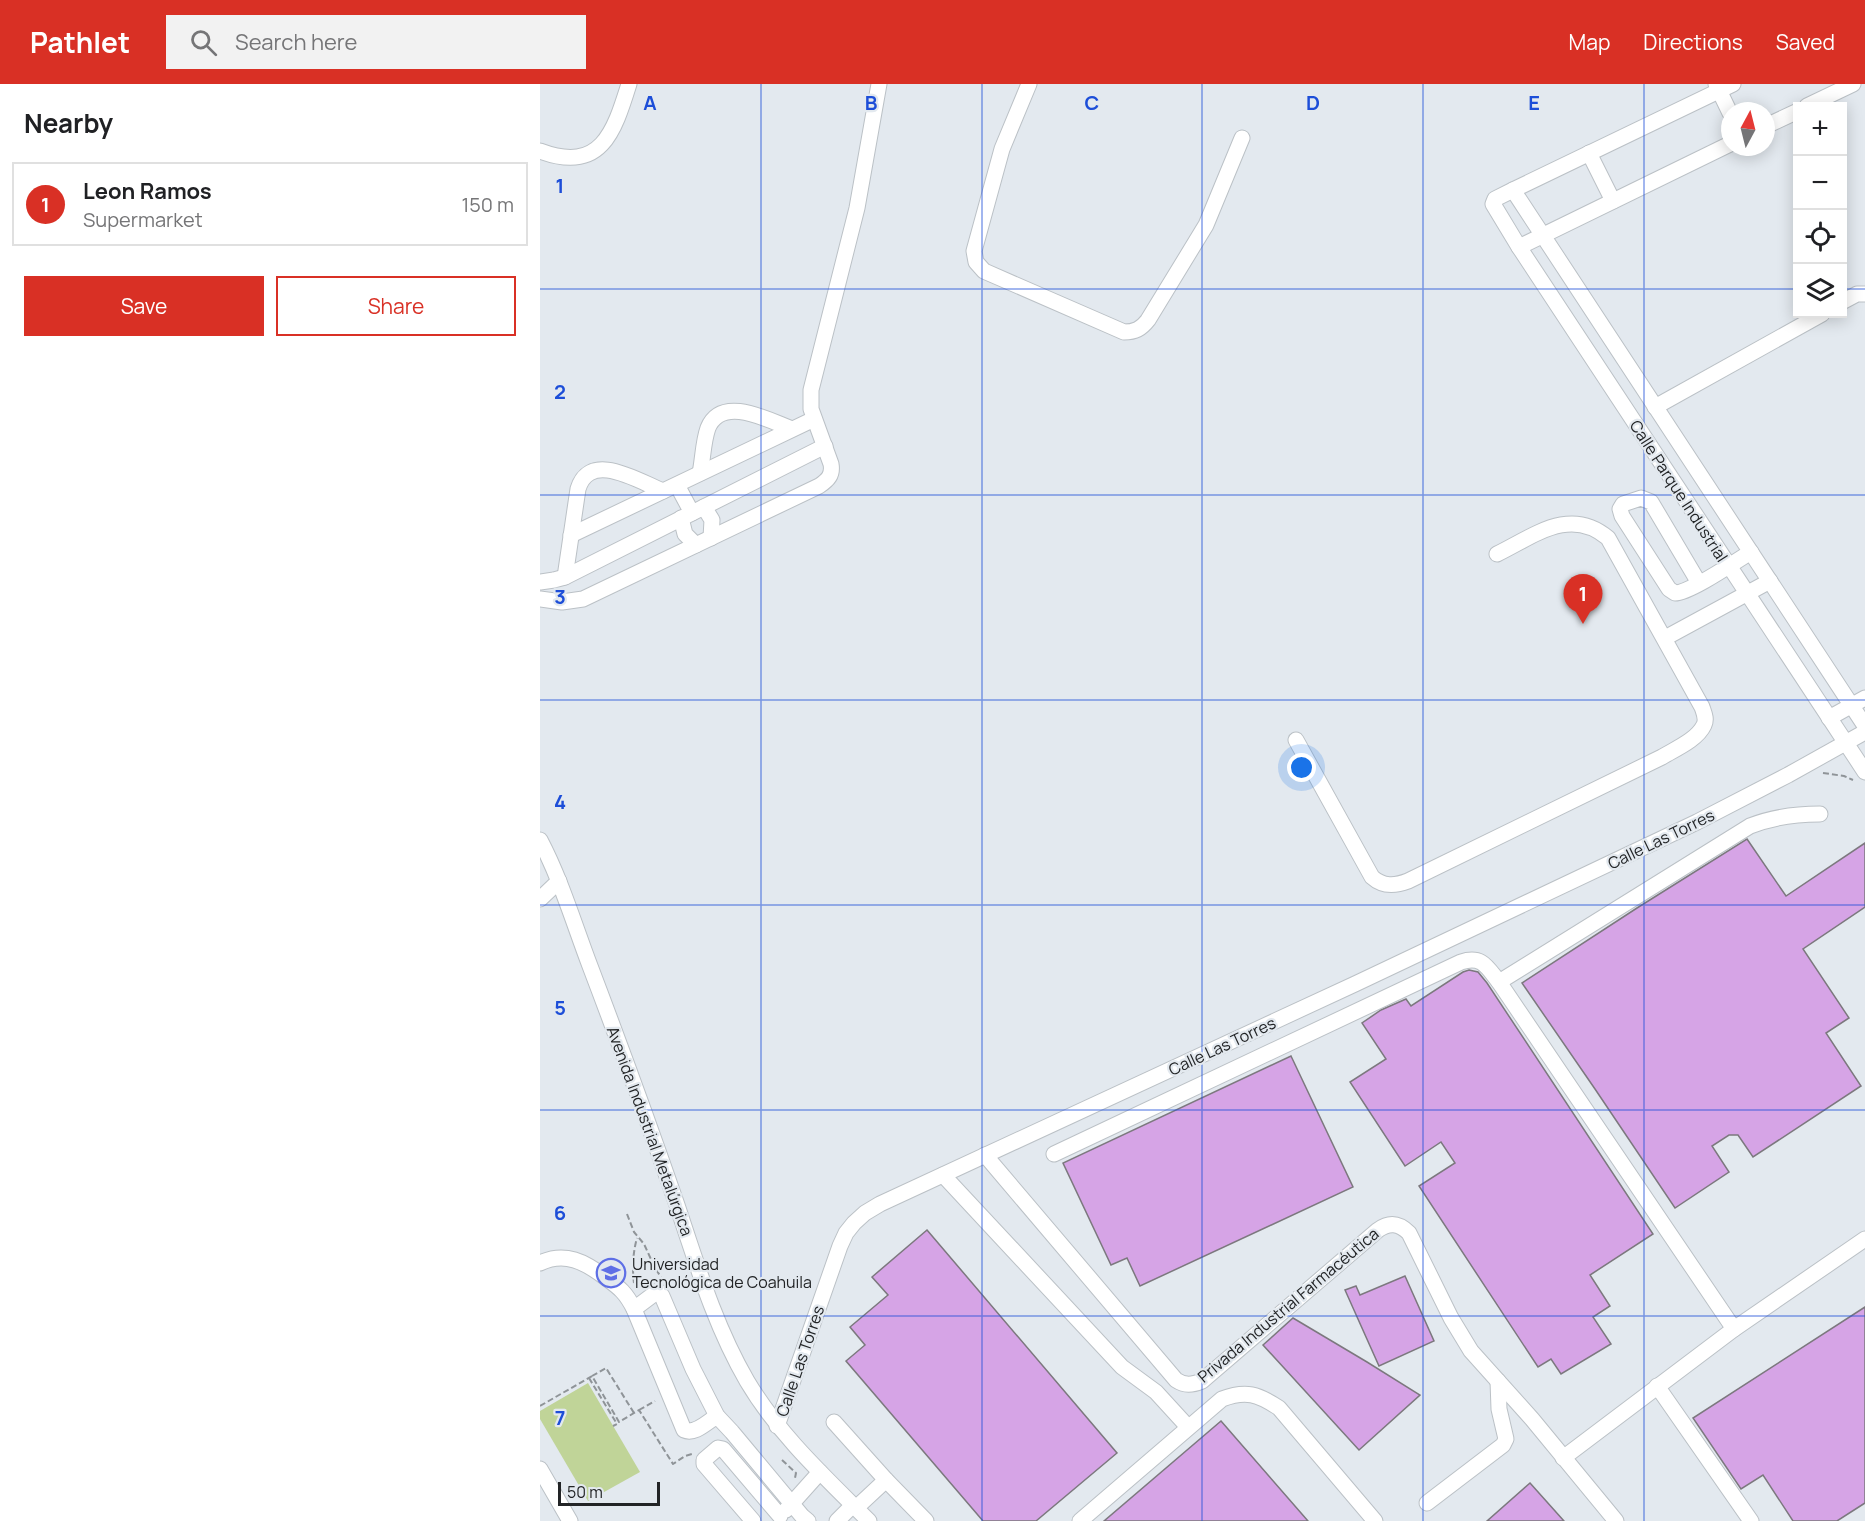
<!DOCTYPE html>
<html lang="en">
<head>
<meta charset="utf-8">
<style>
  :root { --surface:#fff; --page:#f2f2f2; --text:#202124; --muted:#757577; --line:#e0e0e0; --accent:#d93025 }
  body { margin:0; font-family:Manrope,sans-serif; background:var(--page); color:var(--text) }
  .controls { position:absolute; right:18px; top:18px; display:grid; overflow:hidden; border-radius:0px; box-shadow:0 3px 15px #0003 }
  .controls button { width:54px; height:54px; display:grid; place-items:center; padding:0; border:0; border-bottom:2px solid var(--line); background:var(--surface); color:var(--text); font:30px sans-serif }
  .compass { position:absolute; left:1181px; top:18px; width:54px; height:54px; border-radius:50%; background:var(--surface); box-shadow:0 3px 15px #0003; rotate:7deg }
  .scale { position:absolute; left:18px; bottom:15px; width:102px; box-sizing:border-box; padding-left:6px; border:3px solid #222426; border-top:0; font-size:16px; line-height:21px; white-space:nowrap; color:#222426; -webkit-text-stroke:4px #e3e9ef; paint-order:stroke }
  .you { position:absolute; left:762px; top:684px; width:21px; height:21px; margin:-15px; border:4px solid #fff; border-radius:50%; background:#1a73e8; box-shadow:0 0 0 9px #1a73e833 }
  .badge { display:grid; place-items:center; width:39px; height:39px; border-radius:50%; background:var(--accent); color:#fff; font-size:20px; font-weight:700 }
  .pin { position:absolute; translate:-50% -50px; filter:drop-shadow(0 2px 3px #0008) }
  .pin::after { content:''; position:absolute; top:32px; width:21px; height:18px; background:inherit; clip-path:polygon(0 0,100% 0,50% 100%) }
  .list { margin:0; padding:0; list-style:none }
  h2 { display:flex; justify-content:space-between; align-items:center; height:78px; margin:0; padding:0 24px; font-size:26px }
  h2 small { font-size:20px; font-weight:400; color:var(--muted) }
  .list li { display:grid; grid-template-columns:39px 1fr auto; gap:18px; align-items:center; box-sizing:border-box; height:84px; margin:0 12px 12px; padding:0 12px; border:2px solid var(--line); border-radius:0px }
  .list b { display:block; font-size:22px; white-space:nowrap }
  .list p { margin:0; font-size:20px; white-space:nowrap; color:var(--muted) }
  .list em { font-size:20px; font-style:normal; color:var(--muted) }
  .actions { display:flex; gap:12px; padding:18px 24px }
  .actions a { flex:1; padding:14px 0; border:2px solid var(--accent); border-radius:0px; text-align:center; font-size:21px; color:var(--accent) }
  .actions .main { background:var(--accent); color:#fff }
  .icon { flex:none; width:33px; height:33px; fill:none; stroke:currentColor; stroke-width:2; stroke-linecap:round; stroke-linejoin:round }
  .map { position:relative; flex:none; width:1325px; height:1437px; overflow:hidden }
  header { display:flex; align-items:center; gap:36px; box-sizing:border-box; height:84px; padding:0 30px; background:var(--accent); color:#fff }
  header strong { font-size:28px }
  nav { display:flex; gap:33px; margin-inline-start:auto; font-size:21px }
  .search { width:420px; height:54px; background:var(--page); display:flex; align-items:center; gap:15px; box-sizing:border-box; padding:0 21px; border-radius:0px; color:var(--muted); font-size:22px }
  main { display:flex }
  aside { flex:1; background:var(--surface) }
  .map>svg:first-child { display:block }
  .green { fill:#c0d498 }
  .building { fill:#d6a4e6; stroke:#7c787e; stroke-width:1.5 }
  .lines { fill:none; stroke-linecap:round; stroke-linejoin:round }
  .minor-casing { stroke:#bbc1c6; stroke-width:17 }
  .path { stroke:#8f9498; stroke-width:2; stroke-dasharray:6 3; stroke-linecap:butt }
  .minor { stroke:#fff; stroke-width:15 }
  .grid { fill:none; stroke:#1d4ed8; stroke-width:1.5; stroke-opacity:0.55 }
  .labels { text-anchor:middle; stroke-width:4.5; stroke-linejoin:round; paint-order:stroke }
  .street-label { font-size:16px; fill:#222426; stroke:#e3e9ef }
  .poi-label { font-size:16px; fill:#222426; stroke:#e3e9ef; text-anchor:start }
  .grid-label { font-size:20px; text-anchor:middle; font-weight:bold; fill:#1d4ed8; stroke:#e3e9ef; stroke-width:4.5; stroke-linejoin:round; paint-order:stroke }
</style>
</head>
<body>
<header>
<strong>Pathlet</strong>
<div class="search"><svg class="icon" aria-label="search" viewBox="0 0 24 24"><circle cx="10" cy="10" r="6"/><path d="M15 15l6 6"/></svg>Search here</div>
<nav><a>Map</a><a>Directions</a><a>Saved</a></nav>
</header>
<main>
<aside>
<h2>Nearby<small></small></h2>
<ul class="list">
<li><span class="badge">1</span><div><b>Leon Ramos</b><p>Supermarket</p></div><em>150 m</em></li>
</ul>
<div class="actions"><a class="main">Save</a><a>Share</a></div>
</aside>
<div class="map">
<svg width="1325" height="1437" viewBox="0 0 1325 1437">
  <rect width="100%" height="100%" fill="#e3e9ef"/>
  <polygon class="green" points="48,1299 100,1388 48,1417 0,1335 0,1327"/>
  <g class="building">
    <polygon points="1207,755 1246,812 1325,759 1325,823 1263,865 1309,934 1286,949 1321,1002 1213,1073 1198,1051 1189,1051 1172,1062 1189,1088 1135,1124 1055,1005 982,899 1097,824"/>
    <polygon points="929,886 938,888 947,899 1113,1150 1050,1191 1070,1222 1053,1233 1071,1260 1021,1290 1011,1275 998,1283 879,1102 915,1079 901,1058 865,1082 810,998 846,975 822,939 841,926 866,915 871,922 923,888"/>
    <polygon points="751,972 813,1103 600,1202 587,1174 571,1181 523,1079"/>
    <polygon points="387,1146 577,1369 496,1437 443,1437 306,1277 325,1261 310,1243 348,1211 332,1193"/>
    <polygon points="865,1192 894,1257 839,1282 805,1206 816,1202 820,1211"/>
    <polygon points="1325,1223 1325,1419 1297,1437 1253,1437 1223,1391 1201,1405 1153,1334"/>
    <polygon points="753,1234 827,1278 880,1311 819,1366 723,1261"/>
    <polygon points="681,1337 768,1437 564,1437"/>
    <polygon points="990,1399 1024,1437 947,1437"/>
  </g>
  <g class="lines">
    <g class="minor-casing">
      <g id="minor">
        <path d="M489 0 462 65 434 167 436 178 444 187 584 248C595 248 601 245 608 236L666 141 702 54"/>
        <polyline points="1176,0 1190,29"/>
        <polyline points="1193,0 973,106 955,115 953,120 979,163 1325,688"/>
        <polyline points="1267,22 1313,0"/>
        <polyline points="1226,42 1258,27"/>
        <path d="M0 67C61 90 74 48 89 0"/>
        <polyline points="1049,69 1073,117"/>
        <polyline points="973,106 1325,642"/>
        <polyline points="979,163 1190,60"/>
        <polyline points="1302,218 1317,210 1325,210"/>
        <polyline points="1115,323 1282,230"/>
        <path d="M160 389C163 375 163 358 168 344 182 310 230 337 252 345"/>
        <polyline points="137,401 152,429"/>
        <polyline points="164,423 172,436 171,454"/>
        <polyline points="141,434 145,450 156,461"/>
        <polyline points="31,451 274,335"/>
        <path d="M25 493 38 405C50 366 98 397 123 407"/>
        <polyline points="0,498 14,496 25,493 285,362"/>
        <path d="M1159 499 1111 418 1101 414 1083 420 1080 425 1082 432 1129 505 1135 509C1150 509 1196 477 1211 468"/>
        <path d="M0 515 22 518 43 515 279 402C288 396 293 391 291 380L271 325V306L317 124 339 0"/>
        <polyline points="1125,554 1230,497"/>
        <polyline points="1289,634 1325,614"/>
        <path d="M756 656 832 793C843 803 855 802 868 797L1122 673C1135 665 1157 656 1164 641 1167 635 1164 629 1162 623L1068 454C1030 422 994 452 957 470"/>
        <path d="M0 756C21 796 34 840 50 882 80 961 109 1040 137 1121 157 1181 175 1242 207 1297 239 1351 285 1393 329 1437"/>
        <polyline points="0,815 19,797"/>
        <path d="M959 898 1210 742C1233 733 1254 730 1280 730"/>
        <path d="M514 1070 921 878C942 871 947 883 959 898L1194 1245"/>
        <path d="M445 1071 636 1296C645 1302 652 1301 662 1297L838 1146C849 1138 859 1139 869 1149L911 1234 931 1267 992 1335 1076 1437"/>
        <polyline points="403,1091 582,1283 616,1308 648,1343"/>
        <path d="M0 1179C25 1167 45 1178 66 1194 80 1204 86 1209 94 1225L118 1207 122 1212 153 1285 177 1332 192 1348 262 1432 268 1437"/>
        <path d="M94 1225 144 1346C155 1351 167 1338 177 1332"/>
        <polyline points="1117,1302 1211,1437"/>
        <polyline points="294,1338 346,1396 386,1437"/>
        <polyline points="237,1342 300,1162 306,1149 314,1139 325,1129 340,1120 815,900 1157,738 1248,691 1325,648"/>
        <polyline points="1023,1374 1194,1245 1325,1155"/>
        <polyline points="0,1385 30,1437"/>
        <polyline points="887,1419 963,1361 966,1355 959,1325 958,1297"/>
        <polyline points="316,1424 346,1396"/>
        <polyline points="246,1426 280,1388"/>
        <polyline points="213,1437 164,1380 164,1376 178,1364 183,1365 240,1432"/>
        <polyline points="297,1437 313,1421"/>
        <path d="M540 1437 682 1315C706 1306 718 1310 739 1324L835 1437"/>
      </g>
    </g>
    <g class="path">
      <polyline points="1283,689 1304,692 1313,696"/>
      <polyline points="87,1130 94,1148 104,1160 115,1184 121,1193"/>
      <path d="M94 1199C92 1184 93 1168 97 1154"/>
      <polyline points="52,1292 66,1284 94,1329"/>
      <polyline points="49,1294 77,1340 73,1342"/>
      <polyline points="0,1322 52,1292 79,1338 99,1326 133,1380 145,1372 152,1370"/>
      <polyline points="99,1326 115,1317"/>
      <polyline points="242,1376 256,1389 255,1394"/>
    </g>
    <use href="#minor" class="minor"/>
  </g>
  <path class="grid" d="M221 0V1437M442 0V1437M662 0V1437M883 0V1437M1104 0V1437M0 205H1258M1302 205H1325M0 411H1325M0 616H1325M0 821H1325M0 1026H1325M0 1232H1325"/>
  <defs>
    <g id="university-ring" transform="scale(1.5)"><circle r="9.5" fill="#e3e9ef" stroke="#5e6fe6" stroke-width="1.5"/><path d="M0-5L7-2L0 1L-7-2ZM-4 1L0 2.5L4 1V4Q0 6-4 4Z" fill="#5e6fe6"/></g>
  </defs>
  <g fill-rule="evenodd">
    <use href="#university-ring" x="71" y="1189"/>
  </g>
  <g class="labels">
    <g class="street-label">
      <text transform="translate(1139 407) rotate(57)" y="6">Calle Parque Industrial</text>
      <text transform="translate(1121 755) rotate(-26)" y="6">Calle Las Torres</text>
      <text transform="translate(682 962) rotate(-25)" y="6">Calle Las Torres</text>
      <text transform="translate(110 1047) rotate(70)" y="6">Avenida Industrial Metalúrgica</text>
      <text transform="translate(748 1221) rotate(-40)" y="6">Privada Industrial Farmacéutica</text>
      <text transform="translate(260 1277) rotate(-71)" y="6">Calle Las Torres</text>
    </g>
    <g class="poi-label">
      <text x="92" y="1186">Universidad<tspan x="92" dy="18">Tecnológica de Coahuila</tspan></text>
    </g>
  </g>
  <g class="grid-label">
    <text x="110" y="26">A</text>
    <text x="331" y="26">B</text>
    <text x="552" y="26">C</text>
    <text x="773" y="26">D</text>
    <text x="994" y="26">E</text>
    <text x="20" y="109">1</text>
    <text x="20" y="315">2</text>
    <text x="20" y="520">3</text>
    <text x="20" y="725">4</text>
    <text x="20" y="931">5</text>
    <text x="20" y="1136">6</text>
    <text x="20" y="1341">7</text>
  </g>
</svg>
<div class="controls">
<button>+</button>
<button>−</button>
<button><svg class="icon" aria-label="locate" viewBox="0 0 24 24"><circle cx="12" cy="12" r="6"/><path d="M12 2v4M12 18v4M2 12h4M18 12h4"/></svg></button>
<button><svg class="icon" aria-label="layers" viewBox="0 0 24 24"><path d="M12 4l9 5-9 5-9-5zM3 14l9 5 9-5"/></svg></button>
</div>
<svg class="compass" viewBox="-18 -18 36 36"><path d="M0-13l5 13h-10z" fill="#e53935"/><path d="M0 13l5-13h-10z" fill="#757577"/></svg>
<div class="scale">50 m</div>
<div class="you"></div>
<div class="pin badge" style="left:1043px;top:540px">1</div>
</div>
</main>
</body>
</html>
